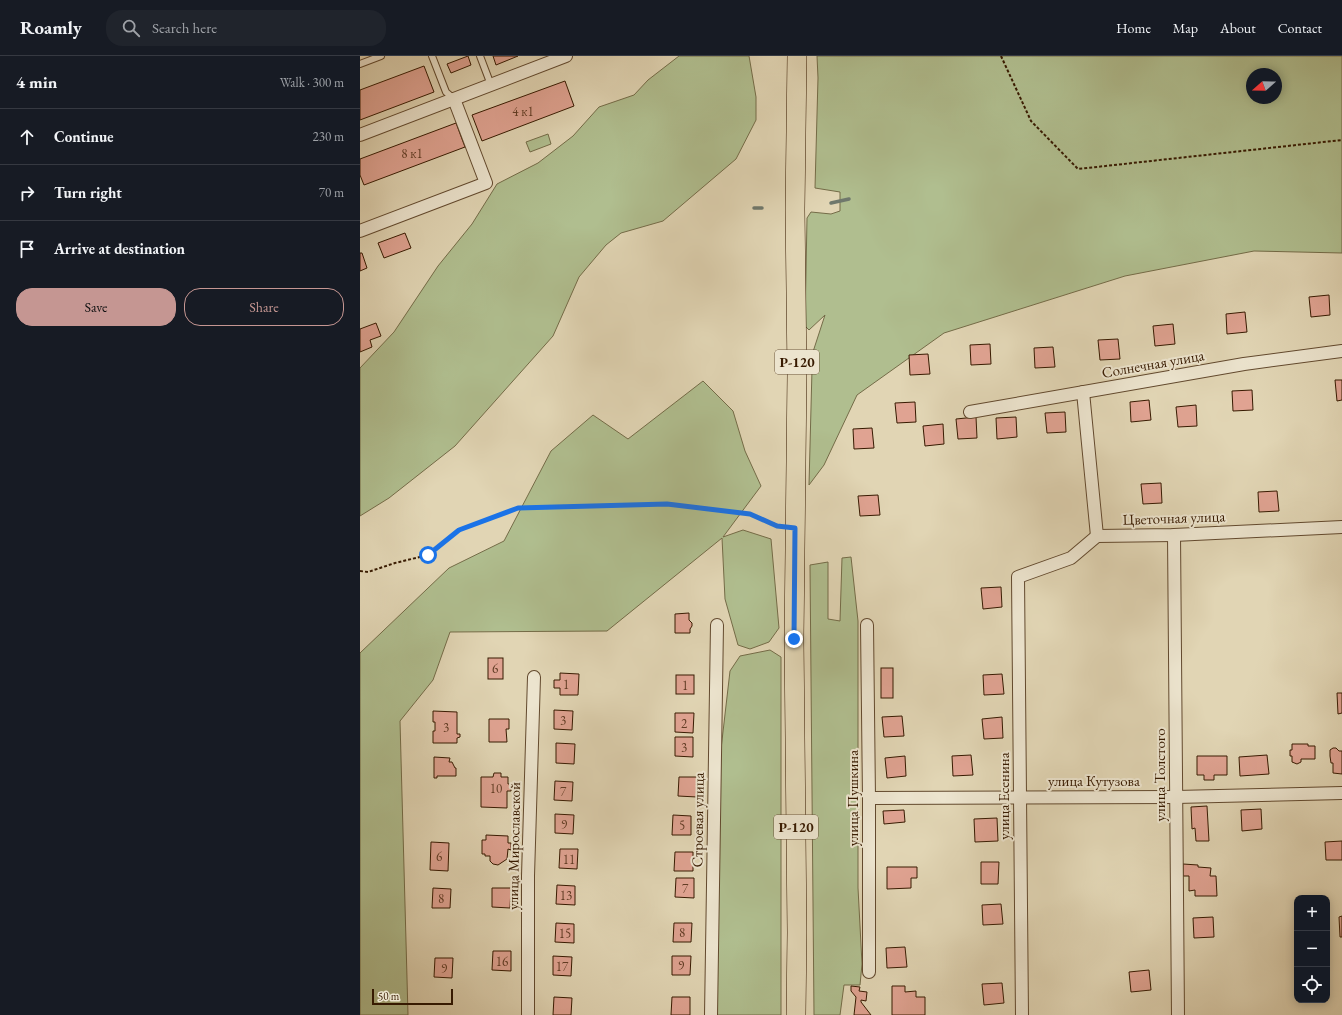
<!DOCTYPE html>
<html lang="en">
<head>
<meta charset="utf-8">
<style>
  :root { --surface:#171b24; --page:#20242c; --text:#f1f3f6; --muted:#9ea1a6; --line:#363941; --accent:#c59692 }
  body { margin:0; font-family:"EB Garamond",serif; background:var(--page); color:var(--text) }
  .controls { position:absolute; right:12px; bottom:12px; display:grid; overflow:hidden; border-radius:8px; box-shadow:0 2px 10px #0003 }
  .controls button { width:36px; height:36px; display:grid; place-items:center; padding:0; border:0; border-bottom:1px solid var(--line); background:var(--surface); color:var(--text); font:20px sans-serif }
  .compass { position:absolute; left:886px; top:12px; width:36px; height:36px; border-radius:50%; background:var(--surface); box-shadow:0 2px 10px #0003; rotate:250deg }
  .scale { position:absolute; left:12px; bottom:10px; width:81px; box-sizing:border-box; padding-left:4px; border:2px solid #371a01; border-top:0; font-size:11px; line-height:14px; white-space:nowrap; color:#371a01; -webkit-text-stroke:3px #ece4ce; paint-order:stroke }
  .stop { position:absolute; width:12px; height:12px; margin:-9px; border:3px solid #1a73e8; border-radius:50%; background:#fff }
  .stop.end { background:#1a73e8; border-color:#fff; box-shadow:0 1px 4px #0008 }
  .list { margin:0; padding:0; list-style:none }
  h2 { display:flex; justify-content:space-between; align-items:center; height:52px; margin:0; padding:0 16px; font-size:17px }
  h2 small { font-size:13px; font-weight:400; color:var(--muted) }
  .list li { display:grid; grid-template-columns:26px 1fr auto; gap:12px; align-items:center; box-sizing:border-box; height:56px; padding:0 16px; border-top:1px solid var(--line) }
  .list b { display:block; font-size:15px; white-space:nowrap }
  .list em { font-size:13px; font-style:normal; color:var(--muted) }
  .actions { display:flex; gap:8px; padding:12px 16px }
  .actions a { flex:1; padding:9px 0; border:1px solid var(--accent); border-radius:16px; text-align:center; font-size:14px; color:var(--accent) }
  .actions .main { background:var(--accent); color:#111 }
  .icon { flex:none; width:22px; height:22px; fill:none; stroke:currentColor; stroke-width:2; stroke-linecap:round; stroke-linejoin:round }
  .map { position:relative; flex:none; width:982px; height:959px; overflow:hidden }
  header { display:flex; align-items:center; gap:24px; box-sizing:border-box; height:56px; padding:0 20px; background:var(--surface); border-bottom:1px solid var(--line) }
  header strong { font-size:19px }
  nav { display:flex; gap:22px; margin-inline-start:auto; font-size:14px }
  .search { width:280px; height:36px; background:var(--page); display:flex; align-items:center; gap:10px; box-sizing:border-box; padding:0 14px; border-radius:16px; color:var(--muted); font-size:15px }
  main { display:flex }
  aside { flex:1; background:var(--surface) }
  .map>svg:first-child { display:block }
  .green { fill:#b0be8f; stroke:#746c48; fill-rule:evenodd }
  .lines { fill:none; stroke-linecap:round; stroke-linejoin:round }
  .stream { stroke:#6f786c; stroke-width:3.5 }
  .building { fill:#e0a392; stroke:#371a01 }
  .lane-casing { stroke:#62492e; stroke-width:8 }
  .street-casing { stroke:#62492e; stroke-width:14 }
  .primary-casing { stroke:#371a01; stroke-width:20 }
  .path { stroke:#371a01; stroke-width:2; stroke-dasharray:3 2; stroke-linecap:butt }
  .lane { stroke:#ece4ce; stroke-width:6 }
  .street { stroke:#ece4ce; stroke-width:12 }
  .primary { stroke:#e1d5b4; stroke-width:19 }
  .route { stroke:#1a73e8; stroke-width:5 }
  .labels { text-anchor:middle; stroke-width:4; stroke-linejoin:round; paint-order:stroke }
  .number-label { font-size:13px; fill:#613c25 }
  .shield { fill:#ece4ce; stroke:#6d573e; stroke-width:1 }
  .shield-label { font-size:14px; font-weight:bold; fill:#371a01 }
  .street-label { font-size:15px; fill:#371a01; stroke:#ece4ce }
</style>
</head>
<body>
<header>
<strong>Roamly</strong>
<div class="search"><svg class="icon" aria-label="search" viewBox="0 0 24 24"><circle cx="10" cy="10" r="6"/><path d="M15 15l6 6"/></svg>Search here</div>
<nav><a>Home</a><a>Map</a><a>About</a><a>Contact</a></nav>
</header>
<main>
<aside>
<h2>4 min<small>Walk · 300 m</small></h2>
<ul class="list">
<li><svg class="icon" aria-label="ahead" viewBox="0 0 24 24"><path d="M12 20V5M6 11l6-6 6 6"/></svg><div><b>Continue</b></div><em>230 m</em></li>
<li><svg class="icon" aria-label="right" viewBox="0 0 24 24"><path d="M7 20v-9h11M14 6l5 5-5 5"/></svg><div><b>Turn right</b></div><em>70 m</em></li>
<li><svg class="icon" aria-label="arrive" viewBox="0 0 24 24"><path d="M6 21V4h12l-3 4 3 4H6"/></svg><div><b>Arrive at destination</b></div></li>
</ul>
<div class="actions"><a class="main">Save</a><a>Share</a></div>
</aside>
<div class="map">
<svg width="982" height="959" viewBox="0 0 982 959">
  <rect width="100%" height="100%" fill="#e1d5b4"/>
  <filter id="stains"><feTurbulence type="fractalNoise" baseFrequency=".005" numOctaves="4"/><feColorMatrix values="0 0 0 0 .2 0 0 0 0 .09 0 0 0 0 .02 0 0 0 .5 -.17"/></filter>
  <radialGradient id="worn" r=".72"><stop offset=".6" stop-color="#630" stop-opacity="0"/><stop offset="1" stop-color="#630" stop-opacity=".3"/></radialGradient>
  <g class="green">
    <polygon points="319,0 389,0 396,41 396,64 376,103 303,165 261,177 246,189 219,221 193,280 95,390 29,442 0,460 0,312 34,276 78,210 112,168 137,128 178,107 213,80 239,51 274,39 288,24"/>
    <path d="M457 0H982V197L894 195 765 220 584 277 497 339 464 409 449 429 452 313 450 305 465 259 449 274 445 270 447 162 451 156 471 158 480 155V136L455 132 458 22ZM892 18H916V42H892Z"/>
    <polygon points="188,78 191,88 170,96 166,86"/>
    <polygon points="343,325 373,355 385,395 401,430 363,481 383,474 411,483 419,572 409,586 390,593 378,589 365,543 362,482 247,575 90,576 73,624 40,665 48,959 0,959 0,597 89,512 144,485 191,395 233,359 268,383"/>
    <polygon points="491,501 498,565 498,832 502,908 500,929 484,929 480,959 454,959 450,509 468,506 468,563 480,565 482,502"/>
    <polygon points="410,594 421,601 421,959 353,959 357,728 370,615 380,600"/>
  </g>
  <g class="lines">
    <g class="stream">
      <polyline points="471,147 489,143"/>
      <polyline points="394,152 402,152"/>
    </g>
  </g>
  <g class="building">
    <polygon points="108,0 111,9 91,17 87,8"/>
    <polygon points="133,0 158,0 136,9"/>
    <polygon points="64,10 74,36 0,64 0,34"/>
    <polygon points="205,25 214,50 122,85 112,59"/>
    <polygon points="96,67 105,91 4,129 0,119 0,103"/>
    <polygon points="45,177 51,192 24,202 18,187"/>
    <polygon points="0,197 2,197 7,212 0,215"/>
    <polygon points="969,239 970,259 951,261 949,241"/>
    <polygon points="885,256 887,276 867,278 866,258"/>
    <polygon points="16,267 21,280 10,284 12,291 0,296 0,273"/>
    <polygon points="813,268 815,288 795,290 793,270"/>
    <polygon points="758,283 760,303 740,304 738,284"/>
    <polygon points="630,288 631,308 611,309 610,289"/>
    <polygon points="693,291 695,311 675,312 674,292"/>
    <polygon points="568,298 570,318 550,319 549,299"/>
    <polygon points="975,324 982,324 982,344 977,345"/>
    <polygon points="892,334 893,354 873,355 872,335"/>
    <polygon points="789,344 791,364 771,366 770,346"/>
    <polygon points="555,346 556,366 537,367 535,347"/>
    <polygon points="836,349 837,370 818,371 816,351"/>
    <polygon points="705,356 706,376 687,377 685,357"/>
    <polygon points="616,361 617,382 598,383 596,363"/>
    <polygon points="656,361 657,381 637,383 636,362"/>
    <polygon points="583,368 584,388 565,390 563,370"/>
    <polygon points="512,372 514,392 494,393 493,373"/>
    <polygon points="801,427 802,447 783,448 781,428"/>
    <polygon points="917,435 919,455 899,456 898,436"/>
    <polygon points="518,439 520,459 500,460 498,440"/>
    <polygon points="641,531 642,551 623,553 621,532"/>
    <polygon points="329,557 329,564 332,567 332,570 330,573 330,577 315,577 315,558"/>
    <rect x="128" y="602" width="15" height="21"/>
    <rect x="521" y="612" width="12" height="30"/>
    <polygon points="200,617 219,618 218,639 200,639 200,632 194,632 194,624 200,624"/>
    <polygon points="642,618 644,638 624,639 623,619"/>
    <rect x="316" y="619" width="18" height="19"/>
    <polygon points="977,637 982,637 982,657 978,658"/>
    <polygon points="194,654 213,655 212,674 194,673"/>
    <polygon points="73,655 97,656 97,678 100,678 100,681 97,682 97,687 73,687 73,675 75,675 75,666 73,666"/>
    <polygon points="315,657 334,657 333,677 315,676"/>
    <polygon points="542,660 544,680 524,681 522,661"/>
    <polygon points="642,661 643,682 624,683 622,663"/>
    <polygon points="129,663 149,663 149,673 146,673 147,686 129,686"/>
    <polygon points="315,681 333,681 333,701 315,700"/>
    <polygon points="196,687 215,688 214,708 196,707"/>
    <polygon points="932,688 948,688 948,690 955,690 955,703 941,703 941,706 937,708 932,706 932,700 930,700 930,694 932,694"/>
    <polygon points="973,692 976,692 979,695 982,695 982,718 973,717 973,707 971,707 970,700 970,694"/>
    <polygon points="611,699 613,719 593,720 592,700"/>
    <polygon points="907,699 909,718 880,720 879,701"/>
    <polygon points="545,700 546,720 527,722 525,702"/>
    <polygon points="837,700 867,700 867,719 854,719 854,724 844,724 844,719 837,719"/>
    <polygon points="74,701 90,702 89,706 92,706 95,712 96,712 96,720 77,720 77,722 74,722"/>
    <polygon points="134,717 141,717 141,721 148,721 148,728 151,728 151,735 147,735 147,752 121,751 121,721 133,721"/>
    <polygon points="319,721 337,721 337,741 318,740"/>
    <polygon points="195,725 213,726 212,745 194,744"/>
    <polygon points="847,750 849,785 836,785 835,772 832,773 831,751"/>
    <polygon points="901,753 902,773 882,775 881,754"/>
    <polygon points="544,754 545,766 524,768 523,755"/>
    <polygon points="195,758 214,759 213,778 195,777"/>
    <polygon points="313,759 331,760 331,779 312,779"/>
    <polygon points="637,762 638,785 615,786 614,763"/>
    <polygon points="126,779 148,780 148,787 151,787 151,794 148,793 147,803 138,809 133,808 130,805 130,800 125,800 125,798 122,798 122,784 126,784"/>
    <polygon points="982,785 982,804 966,804 965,786"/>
    <polygon points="71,786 89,787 88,815 70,814"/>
    <polygon points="200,793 218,793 217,813 199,812"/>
    <polygon points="315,796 333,796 333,815 314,815"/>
    <polygon points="621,806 639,806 638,828 621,828"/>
    <polygon points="823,808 838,809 838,811 851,812 850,820 856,820 857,840 835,840 835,834 829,835 829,820 823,820"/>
    <polygon points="527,811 557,811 557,822 551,822 551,832 527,833"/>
    <polygon points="316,822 334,822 334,842 315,841"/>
    <polygon points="197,829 215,830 215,849 196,848"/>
    <polygon points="73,832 91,833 90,852 72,852"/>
    <polygon points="132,832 151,832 150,852 132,851"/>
    <polygon points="641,848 643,868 623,869 622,849"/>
    <polygon points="982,860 982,881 980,881 979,861"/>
    <polygon points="853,861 854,881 834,882 833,862"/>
    <polygon points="196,867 214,868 214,887 195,886"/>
    <polygon points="314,867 332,867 331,886 313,886"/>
    <polygon points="545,891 547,911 527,912 526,892"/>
    <polygon points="133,895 151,895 151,915 132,914"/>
    <polygon points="193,900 212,901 211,920 193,919"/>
    <polygon points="312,900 331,900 330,919 312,919"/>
    <polygon points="75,902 93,902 92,922 74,921"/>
    <polygon points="789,914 791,934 771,936 769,916"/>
    <polygon points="642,927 644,947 624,949 622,928"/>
    <polygon points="491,930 500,931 499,935 507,936 506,945 501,944 501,946 511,959 494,959 496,941 491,935"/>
    <polygon points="532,930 545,930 545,936 556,935 556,941 565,941 565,959 532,959"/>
    <polygon points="194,941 212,942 211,959 193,959"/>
    <polygon points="312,941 330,941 330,959 311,959"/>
  </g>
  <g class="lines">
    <g class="lane-casing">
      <g id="lane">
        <polyline points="72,0 86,36 94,43"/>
        <polyline points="120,0 131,29"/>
        <polyline points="0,8 21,0"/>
      </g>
    </g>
    <g class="street-casing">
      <g id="street">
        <polyline points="0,79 206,0"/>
        <polyline points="0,175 126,127 94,43"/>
        <polyline points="723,336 737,480"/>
        <polyline points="610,356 884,308 982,295"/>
        <polyline points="814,479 818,959"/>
        <polyline points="507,569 509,742 509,916"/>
        <polyline points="509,742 816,741 982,737"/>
        <polyline points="168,959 168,820 174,621"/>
        <polyline points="351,959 357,569"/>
        <polyline points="662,959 658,521 711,502 737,480 814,479 982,471"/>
      </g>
    </g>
    <g class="primary-casing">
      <polyline id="primary" points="436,959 437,876 434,583 437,318 435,153 437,0"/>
    </g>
    <g class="path">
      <polyline points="641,0 671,65 718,113 982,84"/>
      <polyline points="0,515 8,516 35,507 68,499 99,474 158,452 307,448 390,458 420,470"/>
    </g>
    <use href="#lane" class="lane"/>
    <use href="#street" class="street"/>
    <use href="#primary" class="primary"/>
  </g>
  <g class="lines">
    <polyline class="route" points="68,499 99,474 158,452 307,448 390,458 417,470 435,472 434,583"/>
  </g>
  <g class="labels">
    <g class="number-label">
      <text x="163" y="60">4 к1</text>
      <text x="52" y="102">8 к1</text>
      <text x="135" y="617">6</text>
      <text x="206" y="633">1</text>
      <text x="325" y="634">1</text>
      <text x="203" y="669">3</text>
      <text x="324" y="672">2</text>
      <text x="86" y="676">3</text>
      <text x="324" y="696">3</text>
      <text x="136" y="737">10</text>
      <text x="203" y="740">7</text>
      <text x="204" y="773">9</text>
      <text x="322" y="774">5</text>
      <text x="79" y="805">6</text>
      <text x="209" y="808">11</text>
      <text x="325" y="837">7</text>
      <text x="206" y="844">13</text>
      <text x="81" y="847">8</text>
      <text x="322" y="881">8</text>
      <text x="205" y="882">15</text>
      <text x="142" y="910">16</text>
      <text x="321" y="914">9</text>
      <text x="202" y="915">17</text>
      <text x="84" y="917">9</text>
    </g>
    <g class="shield">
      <rect x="415" y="294" width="44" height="24" rx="3"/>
      <rect x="414" y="759" width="44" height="24" rx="3"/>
    </g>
    <g class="shield-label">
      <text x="437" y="311">Р-120</text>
      <text x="436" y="776">Р-120</text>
    </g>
    <g class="street-label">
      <text transform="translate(793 308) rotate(-10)" y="5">Солнечная улица</text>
      <text transform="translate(814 462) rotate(-2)" y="5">Цветочная улица</text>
      <text transform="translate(800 719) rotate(-90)" y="5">улица Толстого</text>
      <text x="734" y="730">улица Кутузова</text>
      <text transform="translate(644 740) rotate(-90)" y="5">улица Есенина</text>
      <text transform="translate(493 742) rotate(-90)" y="5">улица Пушкина</text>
      <text transform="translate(338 764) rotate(-89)" y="5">Строевая улица</text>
      <text transform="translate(154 790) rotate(-89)" y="5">улица Мирославской</text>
    </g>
  </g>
  <rect width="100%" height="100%" filter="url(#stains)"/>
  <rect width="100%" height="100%" fill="url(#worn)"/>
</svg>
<div class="controls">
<button>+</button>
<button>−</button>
<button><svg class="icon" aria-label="locate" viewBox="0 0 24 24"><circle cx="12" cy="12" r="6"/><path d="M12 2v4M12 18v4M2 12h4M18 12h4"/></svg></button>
</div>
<svg class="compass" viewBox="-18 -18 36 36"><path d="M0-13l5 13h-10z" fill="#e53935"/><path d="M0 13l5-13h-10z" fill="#9ea1a6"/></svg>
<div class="scale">50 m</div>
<div class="stop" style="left:68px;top:499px"></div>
<div class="stop end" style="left:434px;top:583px"></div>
</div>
</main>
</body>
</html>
